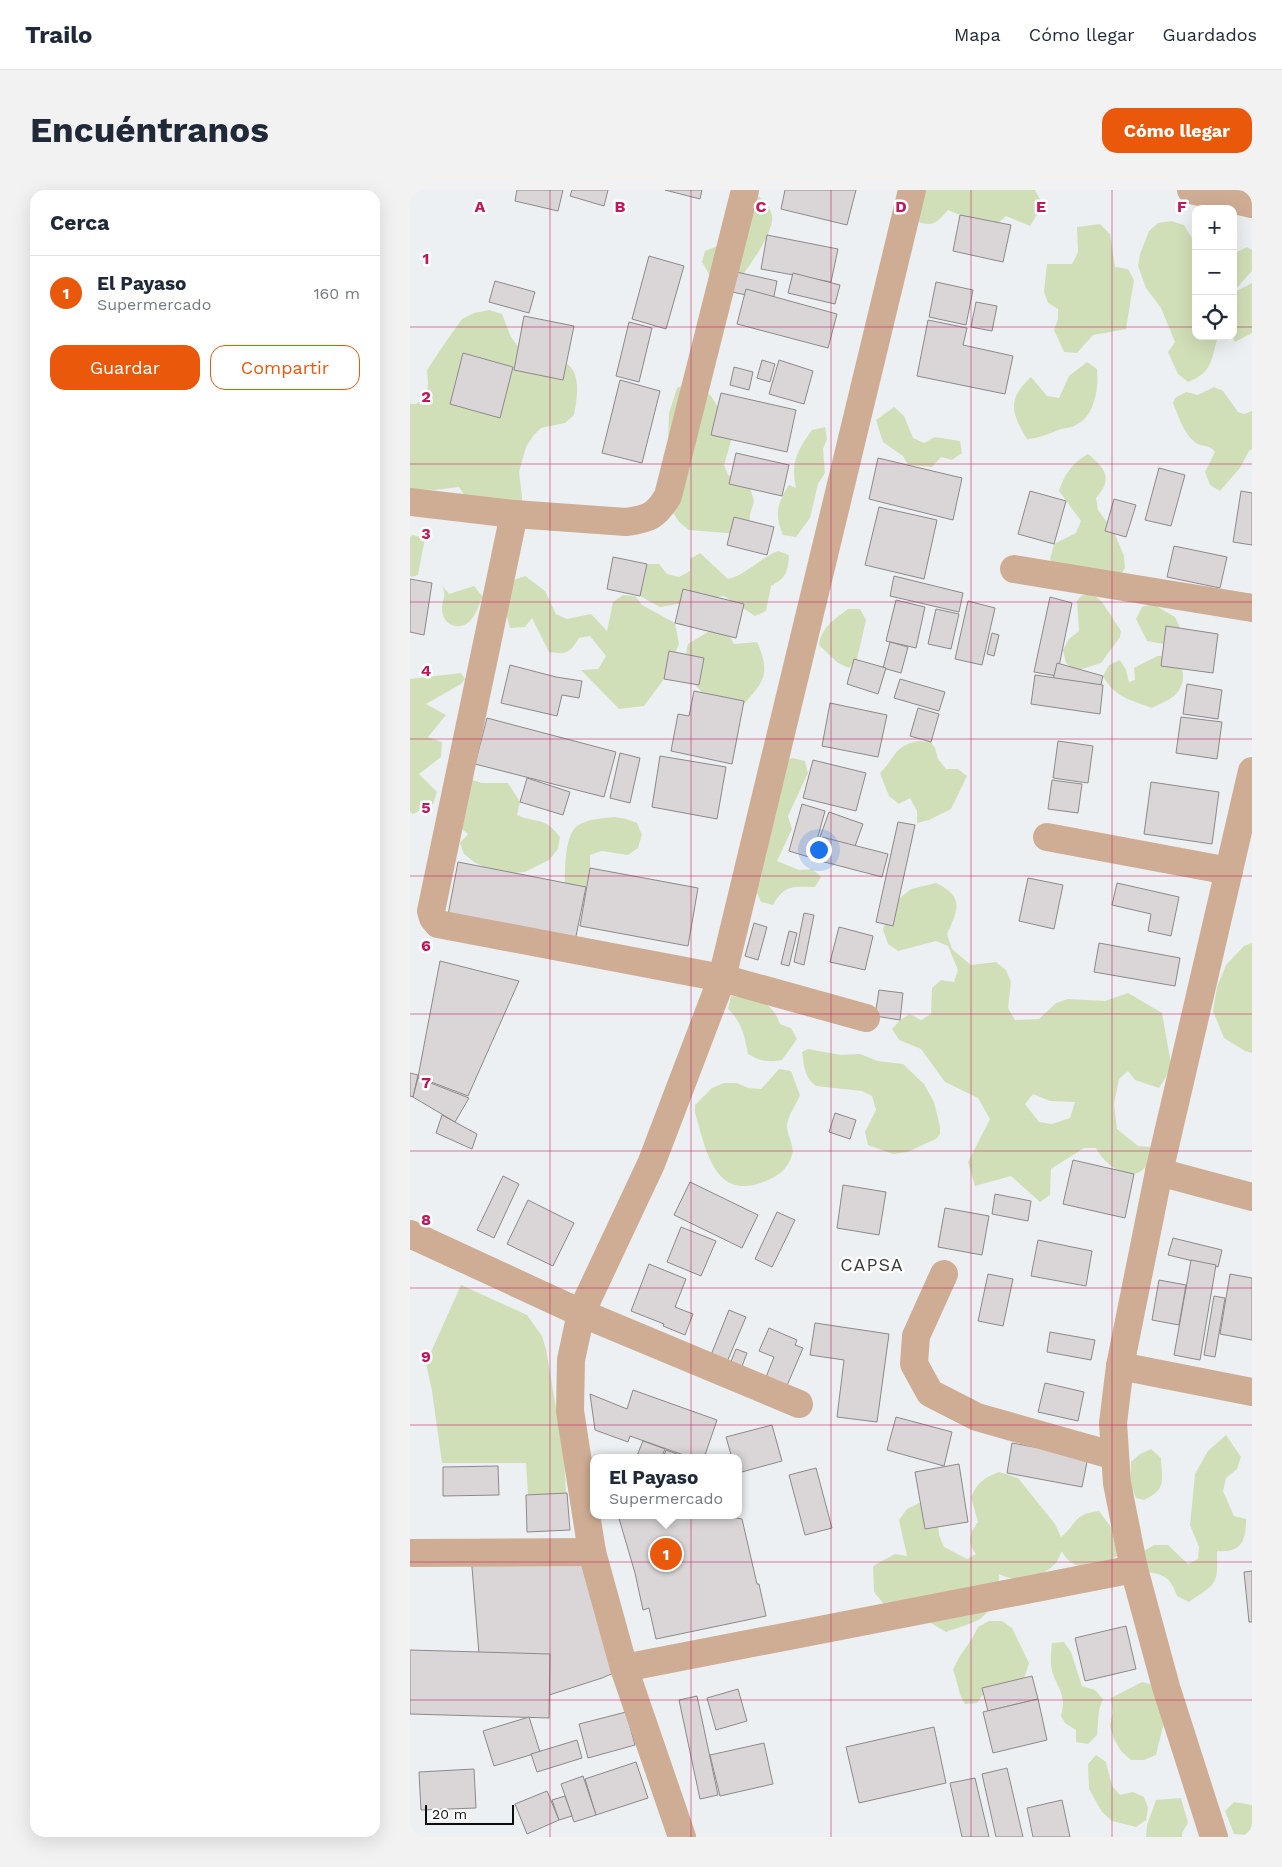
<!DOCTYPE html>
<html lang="es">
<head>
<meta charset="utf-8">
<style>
  :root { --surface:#fff; --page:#f2f2f3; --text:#1f2937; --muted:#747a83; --line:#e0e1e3; --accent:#ea580c }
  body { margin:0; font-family:"Work Sans",sans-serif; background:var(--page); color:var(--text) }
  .controls { position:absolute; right:15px; top:15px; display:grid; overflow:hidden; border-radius:10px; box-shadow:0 5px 20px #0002 }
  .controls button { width:45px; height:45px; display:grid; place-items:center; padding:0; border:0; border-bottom:1px solid var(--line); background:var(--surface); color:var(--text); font:25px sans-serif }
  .scale { position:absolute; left:15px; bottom:12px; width:89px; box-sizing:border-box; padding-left:5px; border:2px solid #0d0d0e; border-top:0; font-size:14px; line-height:18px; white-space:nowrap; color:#0d0d0e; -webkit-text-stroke:4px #fff; paint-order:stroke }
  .you { position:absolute; left:408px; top:659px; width:18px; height:18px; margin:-12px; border:4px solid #fff; border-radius:50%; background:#1a73e8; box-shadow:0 0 0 8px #1a73e833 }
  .badge { display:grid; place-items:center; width:32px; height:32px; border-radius:50%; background:var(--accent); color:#fff; font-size:16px; font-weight:700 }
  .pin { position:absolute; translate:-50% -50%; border:2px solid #fff; box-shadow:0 1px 5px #0006 }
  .popup { position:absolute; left:180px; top:1264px; width:152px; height:65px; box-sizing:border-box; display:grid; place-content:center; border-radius:10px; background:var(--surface); filter:drop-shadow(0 1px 4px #0005); font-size:16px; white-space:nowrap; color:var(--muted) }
  .popup b { font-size:19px; color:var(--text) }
  .popup::after { content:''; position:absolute; left:50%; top:100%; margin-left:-10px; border:10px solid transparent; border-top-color:var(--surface) }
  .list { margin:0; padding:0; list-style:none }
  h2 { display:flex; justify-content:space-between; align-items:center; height:65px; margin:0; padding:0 20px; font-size:21px }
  h2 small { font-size:16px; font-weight:400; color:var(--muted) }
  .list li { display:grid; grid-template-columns:32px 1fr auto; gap:15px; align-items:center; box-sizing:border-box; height:75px; padding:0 20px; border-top:1px solid var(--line) }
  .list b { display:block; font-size:19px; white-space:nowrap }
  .list p { margin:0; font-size:16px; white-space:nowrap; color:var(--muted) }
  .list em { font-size:16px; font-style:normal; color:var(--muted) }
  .actions { display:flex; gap:10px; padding:15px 20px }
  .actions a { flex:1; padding:11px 0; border:1px solid var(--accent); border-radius:15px; text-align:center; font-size:18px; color:var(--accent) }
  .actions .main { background:var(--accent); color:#fff }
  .icon { flex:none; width:28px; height:28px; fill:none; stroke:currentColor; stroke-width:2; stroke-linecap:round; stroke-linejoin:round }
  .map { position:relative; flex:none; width:842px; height:1647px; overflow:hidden; border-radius:15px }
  header { display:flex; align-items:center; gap:30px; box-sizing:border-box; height:70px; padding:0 25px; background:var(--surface); border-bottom:1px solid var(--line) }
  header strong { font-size:24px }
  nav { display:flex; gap:28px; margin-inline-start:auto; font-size:18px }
  .intro { display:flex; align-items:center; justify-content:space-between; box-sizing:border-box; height:120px; padding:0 30px }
  h1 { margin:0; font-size:35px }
  .button { padding:12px 22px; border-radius:15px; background:var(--accent); color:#fff; font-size:18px; font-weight:700 }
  main { display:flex; gap:30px; padding:0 30px }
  aside { flex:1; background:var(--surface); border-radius:15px; box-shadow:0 5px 20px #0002 }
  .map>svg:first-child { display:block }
  .green { fill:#d1dfb8; fill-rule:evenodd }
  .building { fill:#dad6d7; stroke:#8d898a }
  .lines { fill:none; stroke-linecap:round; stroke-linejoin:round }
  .minor { stroke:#cfad94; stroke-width:28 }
  .grid { fill:none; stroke:#c2185b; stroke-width:1; stroke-opacity:0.55 }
  .labels { text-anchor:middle; stroke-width:5; stroke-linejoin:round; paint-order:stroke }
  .neighbourhood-label { font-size:18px; letter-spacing:1px; fill:#393b3d; stroke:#fff }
  .grid-label { font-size:16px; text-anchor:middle; font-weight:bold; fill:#c2185b; stroke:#fff; stroke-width:5; stroke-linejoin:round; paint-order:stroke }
</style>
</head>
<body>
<header>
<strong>Trailo</strong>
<nav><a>Mapa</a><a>Cómo llegar</a><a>Guardados</a></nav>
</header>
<div class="intro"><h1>Encuéntranos</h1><a class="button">Cómo llegar</a></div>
<main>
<aside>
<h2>Cerca<small></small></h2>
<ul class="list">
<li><span class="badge">1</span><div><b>El Payaso</b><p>Supermercado</p></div><em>160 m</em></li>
</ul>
<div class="actions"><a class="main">Guardar</a><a>Compartir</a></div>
</aside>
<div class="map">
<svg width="842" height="1647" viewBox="0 0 842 1647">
  <rect width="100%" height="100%" fill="#edf0f2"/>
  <g class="green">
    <path d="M339 0C349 6 359 13 362 25 365 42 338 78 328 91L305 94 292 72 295 61 328 48Z"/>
    <path d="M495 0H625L633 15 620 36 596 26 578 42 567 46 550 25 538 20C526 34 523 37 505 31Z"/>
    <path d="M761 31 774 35 786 55V146H808C801 170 803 182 778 192L768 184 758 162 765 152 751 118 736 98 728 76 730 64 739 41 748 33Z"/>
    <polygon points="690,34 700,44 705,77 718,79 724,90 716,139 683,145 667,163 654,162 644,140 648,129 648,119 638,113 634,102 637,74 662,74 668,62 667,37"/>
    <polygon points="837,57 842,60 842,81 823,102 823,64"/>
    <polygon points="842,93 842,143 825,152 822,146 823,146 823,103"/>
    <path d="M79 120 92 124 101 147 116 167C127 168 142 167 152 171 173 179 167 209 164 225L155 233 131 238 123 246 116 257 109 282 112 307V319L63 318 49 297 25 300 0 299V214H6L16 208 18 194 17 180 37 150 52 129 64 123Z"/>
    <path d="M677 172 687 179C689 198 685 226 666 235 662 238 656 238 651 239 639 244 630 248 617 249 602 224 596 210 621 187L637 206 649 208 659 186Z"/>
    <polygon points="278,194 291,198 301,206 322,239 321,251 314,275 318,285 340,298 344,311 340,325 339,337 329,344 279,340 269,332 262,321 258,250 259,223 267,198"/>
    <path d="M804 197 813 201 828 222 834 224 842 221V259L839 261 830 278 810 301 800 295 795 282 805 262C800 255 795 257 788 254 774 246 769 227 763 213L765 208 776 202 788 205Z"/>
    <polygon points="484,217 494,226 503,248 514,253 525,247 550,251 552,263 542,270 531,267 522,277 498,275 493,266 473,252 466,230"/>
    <path d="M415 237 417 249 413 259 415 283 408 294 400 328 386 347 373 345C364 324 367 314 379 295L386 298C380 272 388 260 402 240Z"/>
    <path d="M678 264C696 279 703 289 686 308L688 320 704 342 714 366 715 378 708 389 651 391 640 369 644 354 666 343 671 331 649 301C654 285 663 272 678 264Z"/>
    <polygon points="3,345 15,348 8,385 2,387 0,386 0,347"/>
    <path d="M368 361 379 365C378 382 376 388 361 396L356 421 345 426 314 406 250 417 230 406 228 395 237 374H249L257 384 269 387 280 381V369L290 363 318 389C337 384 350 368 368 361Z"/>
    <path d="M115 386 135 401 146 424 157 429 181 424 197 441 203 412 213 405 225 406 232 415 265 433 269 454 254 489 234 516 209 519 171 480 188 479 196 466 180 446 169 448C160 463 156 465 139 462L122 428 115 437 100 438 93 413 104 390Z"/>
    <path d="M31 394 39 404 64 396 73 407C69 414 66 425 60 431 49 442 33 435 32 420 32 409 38 405 31 394Z"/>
    <polygon points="682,403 692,412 711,441 710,447 691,473 666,481 656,473 653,460 659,449 669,441 667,411 671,406"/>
    <polygon points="743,414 765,427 771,440 765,452 753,454 737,451 726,429 732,417"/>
    <path d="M438 419H450L456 430 447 469 439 478 428 473 409 455C412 436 424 430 438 419Z"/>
    <path d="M309 435 318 443 324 454 347 452C363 488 351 493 329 520 307 510 286 507 279 481 276 469 275 465 278 454Z"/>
    <path d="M747 466C750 466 756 466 759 467 777 473 777 495 764 506 758 511 749 514 742 518 721 510 704 507 693 486L699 475 710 470 716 480 719 492 725 490 724 478Z"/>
    <polygon points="51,483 55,489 51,494 16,514 36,525 18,547 32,552 31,567 9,584 27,602 23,614 3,624 0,622 0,489"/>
    <path d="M508 551 521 552 525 558 528 569 536 579H548L557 586 541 619 519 630 507 633V621L500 608 489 614 479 606 470 583C486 568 483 556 508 551Z"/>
    <path d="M382 568 395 571 398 583 378 626 382 639 367 671 389 680 402 679 411 687 405 697C383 697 375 694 363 715L351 712 346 700 352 686 346 661 371 572Z"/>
    <path d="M59 589 72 593H98L110 612 107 625C128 634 134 626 150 647L148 659 139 670 115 682 101 683 76 678 64 672 54 664 50 653 58 644 48 636Z"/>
    <path d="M205 627 216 629 227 633 232 645 228 658 218 665 192 661 180 665V678L176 697 155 696C155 681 154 646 167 636 177 629 193 628 205 627Z"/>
    <path d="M526 693C555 707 548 720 537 744L542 759 561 775 586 772 596 780 601 792 598 818 605 830 629 829 646 813 658 809 695 811 718 803 752 823 761 874 756 887 749 898 725 890 718 881 709 889 704 914 707 939 728 956 741 957C739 1000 700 985 686 958H674L641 979 640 1005 630 1012 601 986 565 996 558 972 580 929 568 908 535 892 511 859 489 850 482 839 490 830 500 824 511 830 521 824 522 798 531 790 544 792 548 780 538 756 526 751 488 761 478 754 473 740 480 716 501 699ZM623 904 640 911 665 912 660 928 642 934 629 932 615 914Z"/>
    <polygon points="842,753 842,863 835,861 814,848 803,821 807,797 816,775 834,756"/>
    <path d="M321 806C346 809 361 809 370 834L381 838 387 849 372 870C358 873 350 871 338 864 334 845 333 834 318 819Z"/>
    <path d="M398 859 431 865 450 864 468 871 493 874 514 894 524 912 527 924 530 937V944L526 949 497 962 483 964 458 955 455 942 466 920 462 906 452 901 406 896C394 887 394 875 392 862Z"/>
    <path d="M369 879 381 881 390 905C386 916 378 924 377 936 377 945 385 957 382 965 378 979 368 986 356 991 304 1013 296 959 285 923V915L302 898 314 893H327L338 898 351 899Z"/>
    <polygon points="51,1095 117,1125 132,1146 136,1159 154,1265 156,1303 118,1305 116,1273 32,1273 22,1201 16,1173"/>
    <path d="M816 1245 831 1267 827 1279 816 1288 813 1301 824 1326 836 1329C836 1352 831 1363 807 1361 808 1395 807 1393 779 1412L767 1406C760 1386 754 1385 734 1381V1361L744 1355H758L778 1374 788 1369 789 1357 780 1335 785 1284 798 1261Z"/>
    <path d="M741 1259 751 1268C752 1291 757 1299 734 1310L726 1308 721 1296V1272L730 1264Z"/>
    <path d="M589 1282 608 1288 645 1334 651 1347C668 1333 663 1324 689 1321L712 1352 708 1365 686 1380C672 1378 658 1375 652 1361 650 1365 648 1371 644 1375 631 1388 605 1393 589 1384 589 1391 588 1396 586 1403 577 1434 564 1431 536 1442L516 1430 483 1420 473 1413 464 1402 463 1376 485 1364 497 1366 489 1330 497 1319 519 1308 527 1320 529 1345 534 1357 557 1369 566 1364C557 1352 559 1344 568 1332L561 1307C568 1292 574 1288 589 1282Z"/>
    <path d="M579 1431H592L602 1438 619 1473 615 1486 609 1496 574 1503 567 1513 555 1514C548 1504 548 1492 543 1480 549 1464 561 1453 568 1437Z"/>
    <path d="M654 1452 661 1462 672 1496 685 1500 693 1509 689 1520 687 1545 678 1554 666 1552V1540L655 1533 651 1526C657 1505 648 1500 642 1481 640 1472 641 1463 642 1453Z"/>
    <polygon points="732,1492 744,1495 758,1516 746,1565 734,1570 721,1570 711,1561 704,1549 700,1536 703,1522 701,1508"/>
    <polygon points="686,1565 696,1572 702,1596 710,1605 723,1602 734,1607 738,1618 736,1630 726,1637 702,1631 692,1622 679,1599 678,1574"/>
    <polygon points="771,1608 778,1633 772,1643 772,1647 736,1647 737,1635 746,1610"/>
    <polygon points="824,1612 842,1615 842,1643 837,1645 824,1644 815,1621"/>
  </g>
  <g class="building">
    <polygon points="107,0 153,0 148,21 105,11"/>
    <polygon points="162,0 198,0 194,16 160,6"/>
    <polygon points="255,0 292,0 290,9"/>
    <polygon points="375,0 446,0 437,35 371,19"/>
    <polygon points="550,25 601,35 593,72 543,61"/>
    <polygon points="357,45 428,59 421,92 351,79"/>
    <polygon points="239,66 274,76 256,139 222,129"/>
    <polygon points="322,81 367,91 363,111 318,101"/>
    <polygon points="383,83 430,95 425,114 378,103"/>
    <polygon points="85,91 125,102 119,123 79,112"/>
    <polygon points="526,92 563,100 556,135 519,127"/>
    <polygon points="336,99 427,124 418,158 327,134"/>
    <polygon points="566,112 587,116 582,141 561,137"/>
    <polygon points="114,126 164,136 153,190 104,180"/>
    <polygon points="518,130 557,138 553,155 603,166 595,204 507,186"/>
    <polygon points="219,132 242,138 229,192 206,186"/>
    <polygon points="53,163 103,177 90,228 40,214"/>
    <polygon points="352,170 365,174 360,192 347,188"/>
    <polygon points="369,170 403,181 394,214 359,204"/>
    <polygon points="324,177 343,182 339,200 320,195"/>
    <polygon points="210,190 250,201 232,273 192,263"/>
    <polygon points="311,203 386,220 377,262 301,245"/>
    <polygon points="326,263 379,275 372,306 319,294"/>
    <polygon points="468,268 552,288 543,330 459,309"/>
    <polygon points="749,278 775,285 761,336 735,330"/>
    <polygon points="620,301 656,311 644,354 608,344"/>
    <polygon points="831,301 842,303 842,355 823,352"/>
    <polygon points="704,309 726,315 716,347 695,341"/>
    <polygon points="469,317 527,330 514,389 455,375"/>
    <polygon points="324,327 364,337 357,365 317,355"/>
    <polygon points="764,356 817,367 810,398 757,387"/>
    <polygon points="203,367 237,374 230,406 197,399"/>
    <polygon points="484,386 553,403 549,422 480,406"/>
    <polygon points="0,389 22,393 14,445 0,442"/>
    <polygon points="273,399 334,414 326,448 265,433"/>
    <polygon points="640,407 662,413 647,486 624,482"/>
    <polygon points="486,410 515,417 506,458 476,451"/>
    <polygon points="558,411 585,418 572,475 545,469"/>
    <polygon points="526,419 549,424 541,459 518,454"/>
    <polygon points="756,436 808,444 803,483 751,476"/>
    <polygon points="582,443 589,445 584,466 577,464"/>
    <polygon points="480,452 498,457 491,483 473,478"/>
    <polygon points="259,461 294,468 289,495 254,489"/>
    <polygon points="444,469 476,478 468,504 437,494"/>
    <polygon points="647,473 693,486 689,502 643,490"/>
    <polygon points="100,475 146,487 172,491 169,508 152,505 147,526 91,513"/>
    <polygon points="625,485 693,495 690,524 621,514"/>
    <polygon points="490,489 535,502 529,521 484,508"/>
    <polygon points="777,494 812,500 808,529 773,524"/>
    <polygon points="284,501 334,511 322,574 261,561 268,524 279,526"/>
    <polygon points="420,513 477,525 468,567 412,556"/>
    <polygon points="508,518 529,524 521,552 500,546"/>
    <polygon points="771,527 812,532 807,569 766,563"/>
    <polygon points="77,528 206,562 194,607 65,574"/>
    <polygon points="648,551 683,556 678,593 643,588"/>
    <polygon points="210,563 230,568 220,613 200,608"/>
    <polygon points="250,566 316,577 307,629 242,617"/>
    <polygon points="403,570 456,583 446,621 393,608"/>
    <polygon points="117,588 160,602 153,625 110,612"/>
    <polygon points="642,590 672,594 668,623 638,619"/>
    <polygon points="741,592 809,602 802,654 734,644"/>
    <polygon points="392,614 415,621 402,668 379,661"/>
    <polygon points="419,622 453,634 444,659 410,647"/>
    <polygon points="488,632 505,635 483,736 466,732"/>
    <polygon points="412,647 478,664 472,687 407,670"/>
    <polygon points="48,672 176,697 165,751 38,725"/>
    <polygon points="180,678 288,698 278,756 170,736"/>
    <polygon points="618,688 653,695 644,739 609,731"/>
    <polygon points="707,693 769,707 761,746 738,741 741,724 702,715"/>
    <polygon points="394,723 404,725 394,775 384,772"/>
    <polygon points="344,733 357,737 348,770 335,766"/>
    <polygon points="429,737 463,746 455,780 420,772"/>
    <polygon points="379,741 387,743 379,776 371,774"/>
    <polygon points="689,753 770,768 765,796 684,782"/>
    <polygon points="30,771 109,791 58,906 8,887"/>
    <polygon points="469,800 493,803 490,830 465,826"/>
    <polygon points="0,883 8,885 3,907 0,906"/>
    <polygon points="8,888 59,908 45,932 3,907"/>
    <polygon points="425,923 446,930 440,949 419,942"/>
    <polygon points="32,925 67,944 62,959 26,943"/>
    <polygon points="663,970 724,984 715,1028 653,1014"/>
    <polygon points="93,986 109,994 84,1048 67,1040"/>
    <polygon points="280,992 348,1025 332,1058 264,1025"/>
    <polygon points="433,995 476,1002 469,1045 427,1038"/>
    <polygon points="585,1004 621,1011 618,1031 582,1024"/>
    <polygon points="118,1010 164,1033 143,1076 97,1054"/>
    <polygon points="535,1018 579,1026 572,1065 528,1057"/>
    <polygon points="367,1022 385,1030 362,1077 345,1069"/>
    <polygon points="271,1037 306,1051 291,1086 257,1072"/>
    <polygon points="763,1048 812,1060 808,1077 758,1065"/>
    <polygon points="628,1050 682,1061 676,1096 621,1086"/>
    <polygon points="781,1070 806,1075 790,1170 764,1165"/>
    <polygon points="239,1074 276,1089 265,1117 283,1124 275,1145 253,1136 254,1134 221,1121"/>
    <polygon points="578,1084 603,1089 593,1136 568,1131"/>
    <polygon points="820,1084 842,1088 842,1150 810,1144"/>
    <polygon points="749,1090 776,1095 769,1135 742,1130"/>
    <polygon points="804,1106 815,1108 805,1167 794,1165"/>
    <polygon points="319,1120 336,1127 317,1172 301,1165"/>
    <polygon points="405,1133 479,1144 467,1232 427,1227 434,1170 400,1165"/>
    <polygon points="359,1138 387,1150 385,1155 393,1158 373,1205 352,1197 364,1167 349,1161"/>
    <polygon points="640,1142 685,1150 681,1170 637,1162"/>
    <polygon points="326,1159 337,1163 331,1179 320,1174"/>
    <polygon points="635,1193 674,1202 668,1231 628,1222"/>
    <polygon points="223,1200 307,1230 294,1268 282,1268 220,1246 218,1252 185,1240 180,1204 217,1219"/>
    <polygon points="486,1227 542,1242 534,1276 477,1260"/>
    <polygon points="362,1235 372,1271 328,1283 328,1268 322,1268 316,1247"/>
    <polygon points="233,1251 255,1259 251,1268 226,1268"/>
    <polygon points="602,1253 678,1267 672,1297 597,1283"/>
    <polygon points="256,1260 278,1268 253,1268"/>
    <polygon points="549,1274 558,1332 515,1339 505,1282"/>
    <polygon points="88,1276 89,1305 33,1306 33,1277"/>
    <polygon points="406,1278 422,1338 395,1345 379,1285"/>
    <polygon points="157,1303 160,1340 117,1342 116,1305"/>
    <polygon points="208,1325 310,1325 332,1329 347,1394 349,1394 356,1426 246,1449 239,1418 233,1420 225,1383"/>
    <polygon points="61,1365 176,1365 208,1481 192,1488 74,1526"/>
    <polygon points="842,1381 842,1432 839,1432 834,1382"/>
    <polygon points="716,1436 726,1479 675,1491 665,1448"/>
    <polygon points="0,1460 140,1464 139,1528 0,1524"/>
    <polygon points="622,1486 628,1509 578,1521 572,1498"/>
    <polygon points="328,1499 337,1531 306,1540 297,1508"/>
    <polygon points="287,1506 308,1605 290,1609 269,1510"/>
    <polygon points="628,1509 637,1550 583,1563 573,1522"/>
    <polygon points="216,1522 225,1555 178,1568 169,1534"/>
    <polygon points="119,1527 130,1562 84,1576 73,1541"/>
    <polygon points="524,1537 536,1593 449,1613 436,1557"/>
    <polygon points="167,1550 172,1568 127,1582 121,1564"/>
    <polygon points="354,1553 363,1594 310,1606 300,1565"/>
    <polygon points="226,1572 238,1608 186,1625 175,1589"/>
    <polygon points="597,1578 613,1647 586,1647 572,1584"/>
    <polygon points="64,1579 66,1618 11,1620 9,1582"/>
    <polygon points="173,1586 186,1625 164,1632 151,1594"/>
    <polygon points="565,1588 579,1647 552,1647 540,1593"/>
    <polygon points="137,1601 149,1630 117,1644 105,1614"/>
    <polygon points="155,1606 162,1626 149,1630 142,1610"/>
    <polygon points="652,1610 660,1647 623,1647 617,1618"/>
  </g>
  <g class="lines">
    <g class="minor">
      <polyline points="781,0 842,14"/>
      <path d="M0 312 104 324 216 332C239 329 246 326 258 306L335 0"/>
      <polyline points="104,324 21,721 23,728 28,734 312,788 456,828"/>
      <polyline points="604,379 842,418"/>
      <polyline points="637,647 819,681"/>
      <polyline points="749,982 842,1007"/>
      <polyline points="0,1044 171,1123 389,1214"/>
      <polyline points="534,1084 506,1146 504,1174 520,1203 567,1227 705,1266"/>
      <polyline points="710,1176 842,1202"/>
      <polyline points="0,1363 182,1362"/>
      <polyline points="214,1478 724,1379"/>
      <polyline points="272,1647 214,1478 182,1362 160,1221 161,1170 171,1123 241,974 312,788 502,0"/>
      <polyline points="804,1647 756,1497 724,1379 707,1293 703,1233 710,1176 749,982 842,581"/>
    </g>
  </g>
  <path class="grid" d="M140 0V1647M281 0V1647M421 0V1647M561 0V1647M702 0V1647M0 137H786M823 137H842M0 274H842M0 412H842M0 549H842M0 686H842M0 824H842M0 961H842M0 1098H842M0 1235H842M0 1372H842M0 1510H842"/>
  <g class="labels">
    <g class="neighbourhood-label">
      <text x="462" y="1081">CAPSA</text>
    </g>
  </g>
  <g class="grid-label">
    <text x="70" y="22">A</text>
    <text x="210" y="22">B</text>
    <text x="351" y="22">C</text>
    <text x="491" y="22">D</text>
    <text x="631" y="22">E</text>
    <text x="772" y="22">F</text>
    <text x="16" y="74">1</text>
    <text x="16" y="212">2</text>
    <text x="16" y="349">3</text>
    <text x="16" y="486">4</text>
    <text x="16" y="623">5</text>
    <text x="16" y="761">6</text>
    <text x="16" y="898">7</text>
    <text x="16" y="1035">8</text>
    <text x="16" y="1172">9</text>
  </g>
</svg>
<div class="controls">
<button>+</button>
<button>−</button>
<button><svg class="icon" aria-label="locate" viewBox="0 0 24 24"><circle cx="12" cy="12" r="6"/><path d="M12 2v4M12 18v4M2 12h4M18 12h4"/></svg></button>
</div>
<div class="scale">20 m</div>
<div class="you"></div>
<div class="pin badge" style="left:256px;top:1364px">1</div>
<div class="popup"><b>El Payaso</b>Supermercado</div>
</div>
</main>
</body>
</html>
